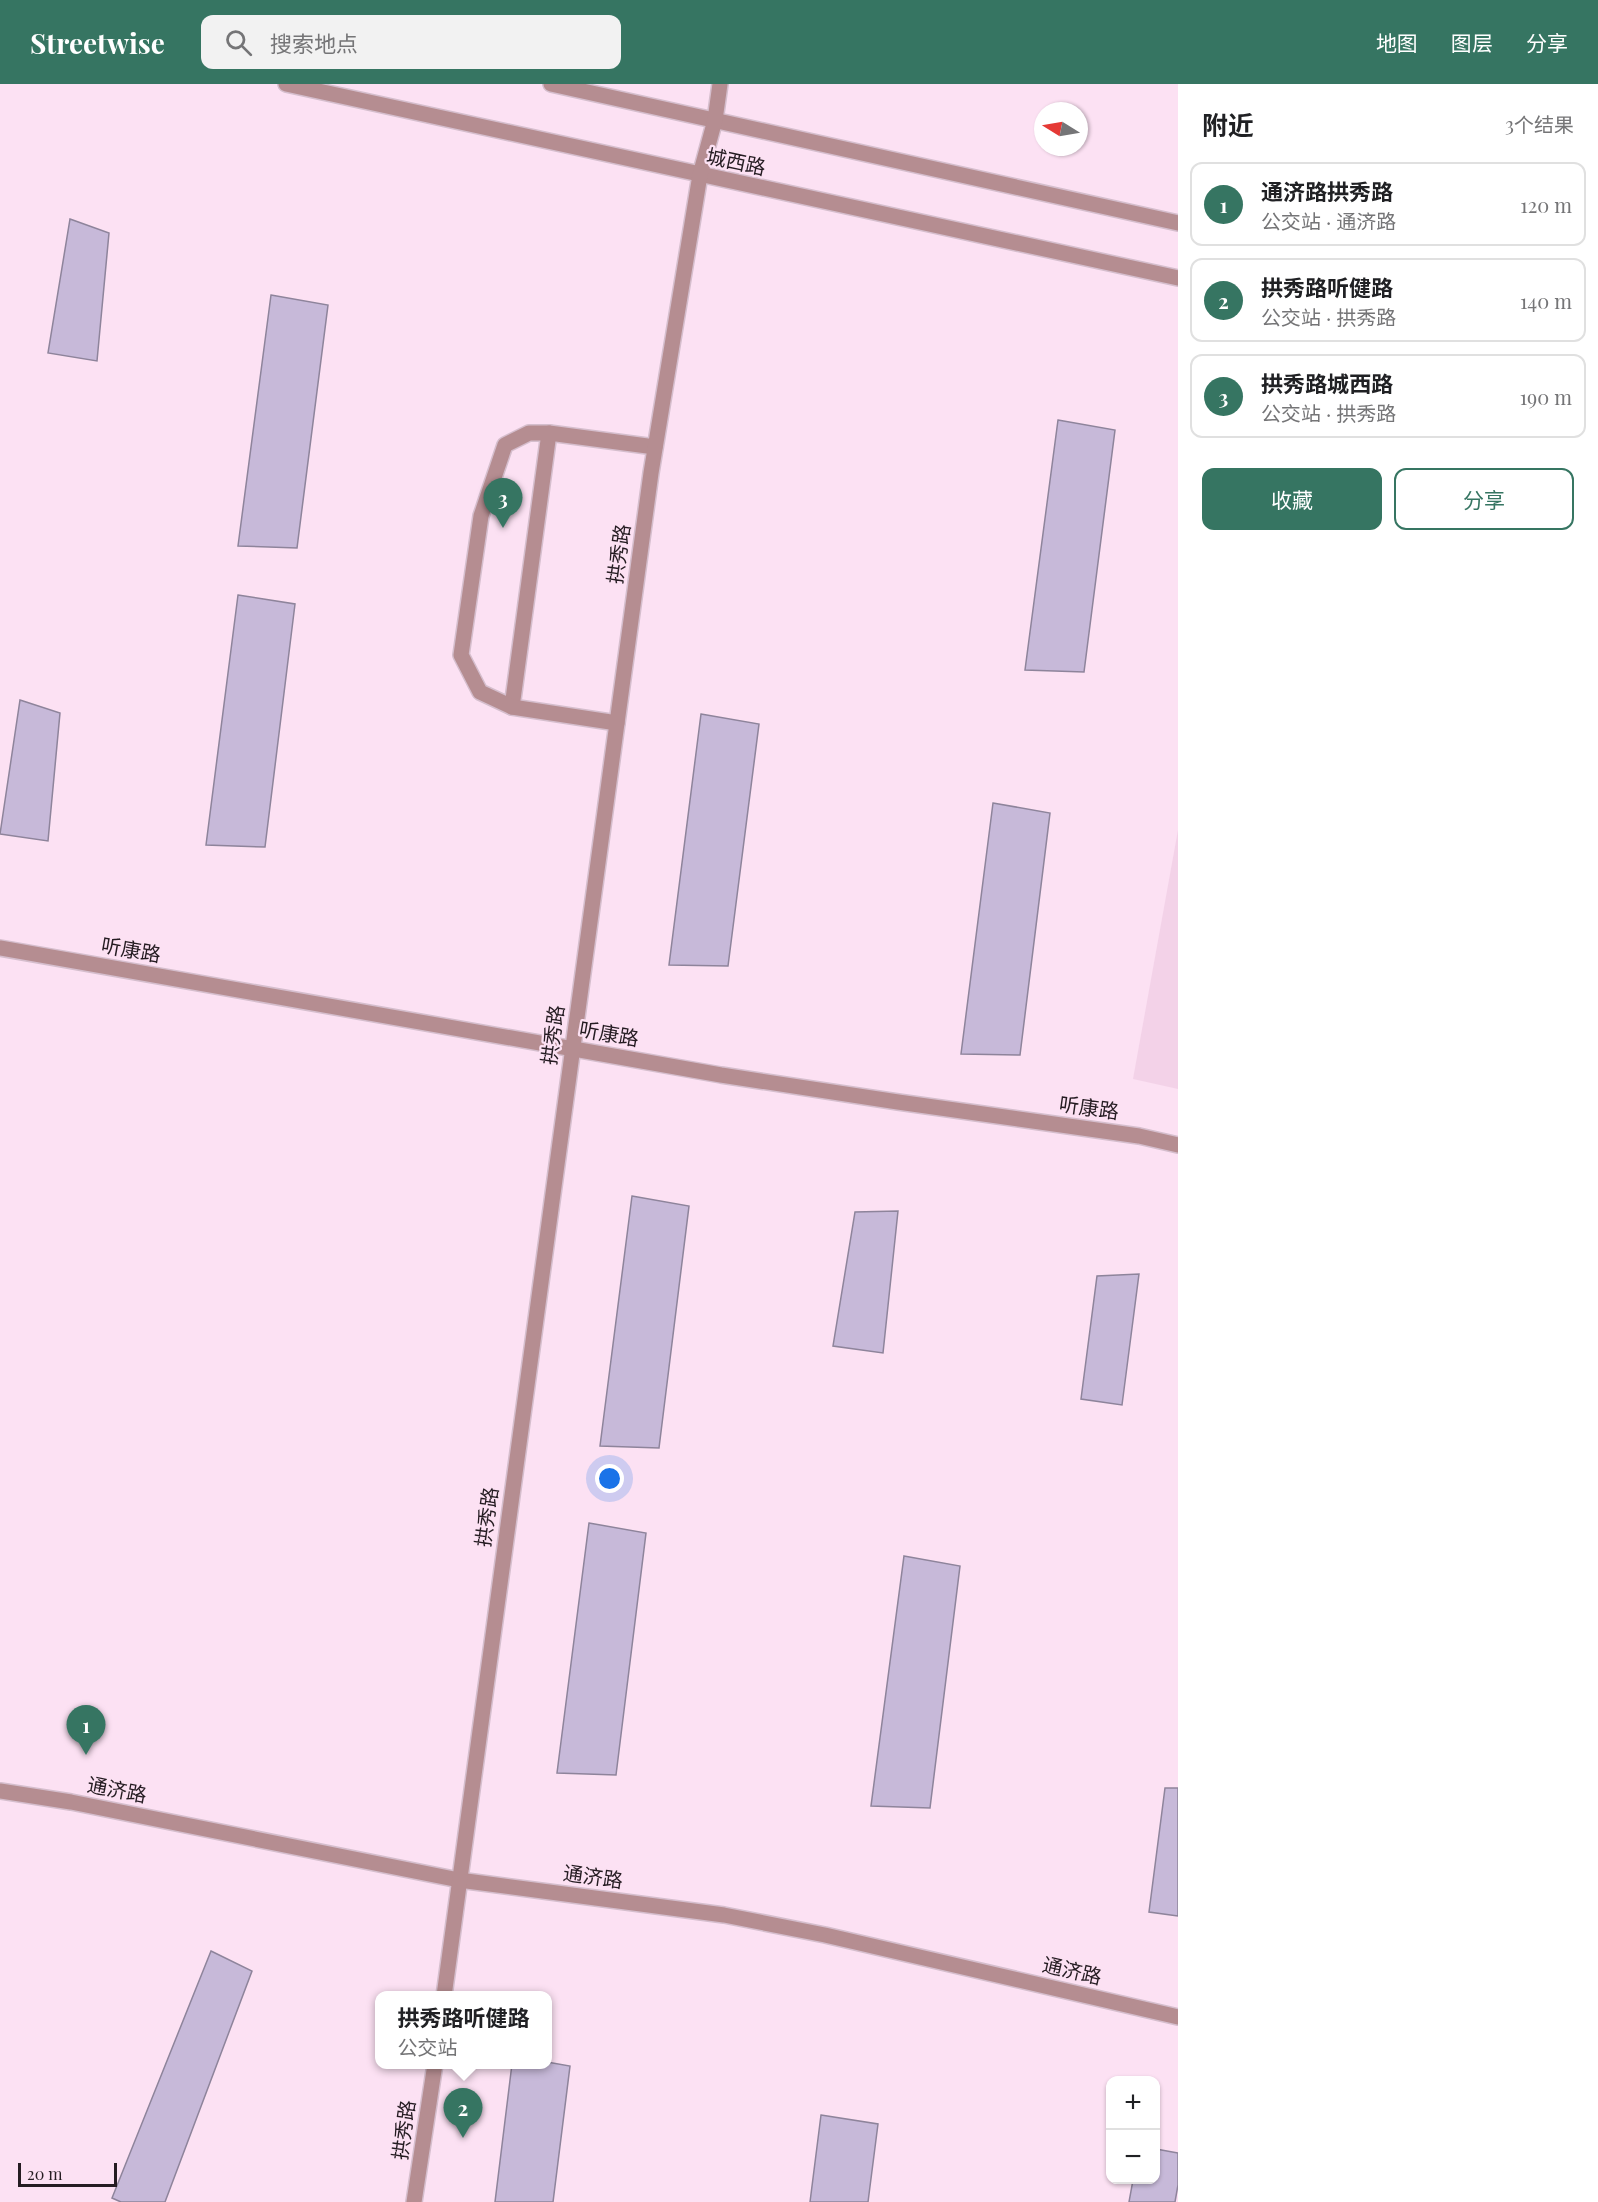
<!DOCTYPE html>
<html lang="zh">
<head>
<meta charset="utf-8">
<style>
  :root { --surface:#fff; --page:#f2f2f2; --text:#202124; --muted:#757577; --line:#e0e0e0; --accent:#367562 }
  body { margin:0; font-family:"Playfair Display","Noto Sans SC",serif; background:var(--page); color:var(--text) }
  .controls { position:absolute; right:18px; bottom:18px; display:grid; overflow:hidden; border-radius:12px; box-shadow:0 2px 4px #0004 }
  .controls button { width:54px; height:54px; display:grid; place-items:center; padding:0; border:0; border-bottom:2px solid var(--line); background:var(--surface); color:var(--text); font:30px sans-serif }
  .compass { position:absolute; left:1034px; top:18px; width:54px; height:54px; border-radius:50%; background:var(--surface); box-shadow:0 2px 4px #0004; rotate:281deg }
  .scale { position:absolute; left:18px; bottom:15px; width:99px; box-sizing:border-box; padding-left:6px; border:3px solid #251c22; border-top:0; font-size:16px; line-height:21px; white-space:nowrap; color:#251c22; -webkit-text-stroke:4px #fce1f3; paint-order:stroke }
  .you { position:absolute; left:610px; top:1395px; width:21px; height:21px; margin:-15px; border:4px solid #fff; border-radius:50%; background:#1a73e8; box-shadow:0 0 0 9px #1a73e833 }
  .badge { display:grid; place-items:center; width:39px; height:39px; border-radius:50%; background:var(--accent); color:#fff; font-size:20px; font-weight:700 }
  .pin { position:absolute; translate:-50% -50px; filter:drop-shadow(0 2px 3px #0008) }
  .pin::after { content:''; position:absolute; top:32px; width:21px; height:18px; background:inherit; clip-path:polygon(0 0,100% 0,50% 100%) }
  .popup { position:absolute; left:375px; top:1907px; width:177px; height:78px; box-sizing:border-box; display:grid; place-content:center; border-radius:12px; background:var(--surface); filter:drop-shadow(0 2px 4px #0005); font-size:20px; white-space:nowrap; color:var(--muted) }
  .popup b { font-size:22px; color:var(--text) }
  .popup::after { content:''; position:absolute; left:50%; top:100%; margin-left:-12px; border:12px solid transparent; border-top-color:var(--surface) }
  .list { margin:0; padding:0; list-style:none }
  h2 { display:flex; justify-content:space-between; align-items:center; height:78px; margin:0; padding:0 24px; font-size:26px }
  h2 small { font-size:20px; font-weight:400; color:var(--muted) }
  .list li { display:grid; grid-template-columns:39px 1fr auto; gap:18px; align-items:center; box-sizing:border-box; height:84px; margin:0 12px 12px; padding:0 12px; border:2px solid var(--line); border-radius:12px }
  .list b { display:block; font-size:22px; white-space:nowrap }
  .list p { margin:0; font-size:20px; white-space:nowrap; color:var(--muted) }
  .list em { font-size:20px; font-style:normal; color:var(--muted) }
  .actions { display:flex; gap:12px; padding:18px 24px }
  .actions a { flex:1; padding:14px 0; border:2px solid var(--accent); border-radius:12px; text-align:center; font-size:21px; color:var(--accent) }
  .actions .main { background:var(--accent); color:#fff }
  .icon { flex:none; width:33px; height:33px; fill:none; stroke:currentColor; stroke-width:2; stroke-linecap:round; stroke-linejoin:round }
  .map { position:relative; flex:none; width:1178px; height:2118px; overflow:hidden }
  header { display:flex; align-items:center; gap:36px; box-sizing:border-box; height:84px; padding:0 30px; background:var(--accent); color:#fff }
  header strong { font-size:28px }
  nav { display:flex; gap:33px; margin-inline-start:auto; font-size:21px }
  .search { width:420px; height:54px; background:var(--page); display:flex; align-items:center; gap:15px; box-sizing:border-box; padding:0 21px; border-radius:12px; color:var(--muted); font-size:22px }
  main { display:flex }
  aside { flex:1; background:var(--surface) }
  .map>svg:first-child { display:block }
  .built { fill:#f3d2e8 }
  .building { fill:#c7b9d9; stroke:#8e849b; stroke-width:1.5 }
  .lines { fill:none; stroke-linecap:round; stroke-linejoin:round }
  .service-casing { stroke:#d5becd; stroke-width:18 }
  .minor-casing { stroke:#d5becd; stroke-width:18 }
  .tertiary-casing { stroke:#d5becd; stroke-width:18 }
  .service { stroke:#b58d91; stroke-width:15 }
  .minor { stroke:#b58d91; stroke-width:15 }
  .tertiary { stroke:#b58d91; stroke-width:15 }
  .labels { text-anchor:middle; stroke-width:4.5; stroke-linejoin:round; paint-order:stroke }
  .street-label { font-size:20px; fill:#251c22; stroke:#fce1f3 }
</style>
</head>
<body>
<header>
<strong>Streetwise</strong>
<div class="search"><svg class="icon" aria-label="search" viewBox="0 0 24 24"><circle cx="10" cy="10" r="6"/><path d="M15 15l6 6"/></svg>搜索地点</div>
<nav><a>地图</a><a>图层</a><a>分享</a></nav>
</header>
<main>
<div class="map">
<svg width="1178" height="2118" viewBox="0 0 1178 2118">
  <rect width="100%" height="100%" fill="#fce1f3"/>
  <polygon class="built" points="1178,746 1178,1005 1133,995"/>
  <g class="building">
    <polygon points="70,135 109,149 97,277 48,269"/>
    <polygon points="271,211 328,221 297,464 238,462"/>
    <polygon points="1058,336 1115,346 1084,588 1025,586"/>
    <polygon points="238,511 295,520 265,763 206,761"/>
    <polygon points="20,616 60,629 48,757 0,750"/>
    <polygon points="701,630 759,640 728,882 669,881"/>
    <polygon points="993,719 1050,729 1020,971 961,970"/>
    <polygon points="632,1112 689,1122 659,1364 600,1362"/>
    <polygon points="898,1127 883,1269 833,1262 855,1128"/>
    <polygon points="1139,1190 1122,1321 1081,1315 1097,1192"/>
    <polygon points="589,1439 646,1449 616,1691 557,1689"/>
    <polygon points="904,1472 960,1482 930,1724 871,1722"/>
    <polygon points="1165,1704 1178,1704 1178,1832 1149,1828"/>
    <polygon points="211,1867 252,1887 165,2118 121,2118 112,2114"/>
    <polygon points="547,1978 570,1982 553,2118 495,2118 512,1980 547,1980"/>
    <polygon points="821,2031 878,2040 868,2118 810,2118"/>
    <polygon points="1156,2065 1178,2069 1178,2101 1175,2118 1129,2118 1133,2096 1156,2096"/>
  </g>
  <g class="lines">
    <g class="service-casing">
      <g id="service">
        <polyline points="512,623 549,349"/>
        <polyline points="617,639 512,623 480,608 461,571 481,432 505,361 529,349 549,349 655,363"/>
      </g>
    </g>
    <g class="minor-casing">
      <polyline id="minor" points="0,864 721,991 898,1018 1139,1052 1178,1061"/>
    </g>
    <g class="tertiary-casing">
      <g id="tertiary">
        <polyline points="286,0 1178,194"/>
        <polyline points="551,0 1178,139"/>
        <polyline points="0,1707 71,1718 459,1796 724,1831 825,1851 1178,1933"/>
        <polyline points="444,1912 651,389 700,91 715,36 720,0"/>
        <polyline points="414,2118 435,1980"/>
      </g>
    </g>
    <use href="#service" class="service"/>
    <use href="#minor" class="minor"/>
    <use href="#tertiary" class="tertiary"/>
  </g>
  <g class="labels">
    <g class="street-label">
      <text transform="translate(736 78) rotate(12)" y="7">城西路</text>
      <text transform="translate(619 470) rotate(-82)" y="7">拱秀路</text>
      <text transform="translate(131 866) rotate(10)" y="7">听康路</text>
      <text transform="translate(609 950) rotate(10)" y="7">听康路</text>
      <text transform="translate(553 951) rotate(-82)" y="7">拱秀路</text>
      <text transform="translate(1089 1024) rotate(8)" y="7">听康路</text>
      <text transform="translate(487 1433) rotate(-82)" y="7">拱秀路</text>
      <text transform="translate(117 1706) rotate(11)" y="7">通济路</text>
      <text transform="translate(593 1793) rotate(8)" y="7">通济路</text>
      <text transform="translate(1072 1887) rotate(13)" y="7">通济路</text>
      <text transform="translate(404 2046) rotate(-82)" y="7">拱秀路</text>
    </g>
  </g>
</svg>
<div class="controls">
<button>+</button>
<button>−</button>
</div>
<svg class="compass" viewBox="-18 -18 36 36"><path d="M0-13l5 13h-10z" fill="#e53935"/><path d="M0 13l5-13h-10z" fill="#757577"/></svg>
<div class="scale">20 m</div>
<div class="you"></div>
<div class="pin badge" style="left:86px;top:1671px">1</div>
<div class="pin badge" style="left:463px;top:2054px">2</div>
<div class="popup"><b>拱秀路听健路</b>公交站</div>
<div class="pin badge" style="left:503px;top:444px">3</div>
</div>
<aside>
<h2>附近<small>3个结果</small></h2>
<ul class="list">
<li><span class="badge">1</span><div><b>通济路拱秀路</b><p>公交站 · 通济路</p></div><em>120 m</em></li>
<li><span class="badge">2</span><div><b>拱秀路听健路</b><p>公交站 · 拱秀路</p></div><em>140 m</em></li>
<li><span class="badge">3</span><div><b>拱秀路城西路</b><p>公交站 · 拱秀路</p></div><em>190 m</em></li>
</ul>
<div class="actions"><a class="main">收藏</a><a>分享</a></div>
</aside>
</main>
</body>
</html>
